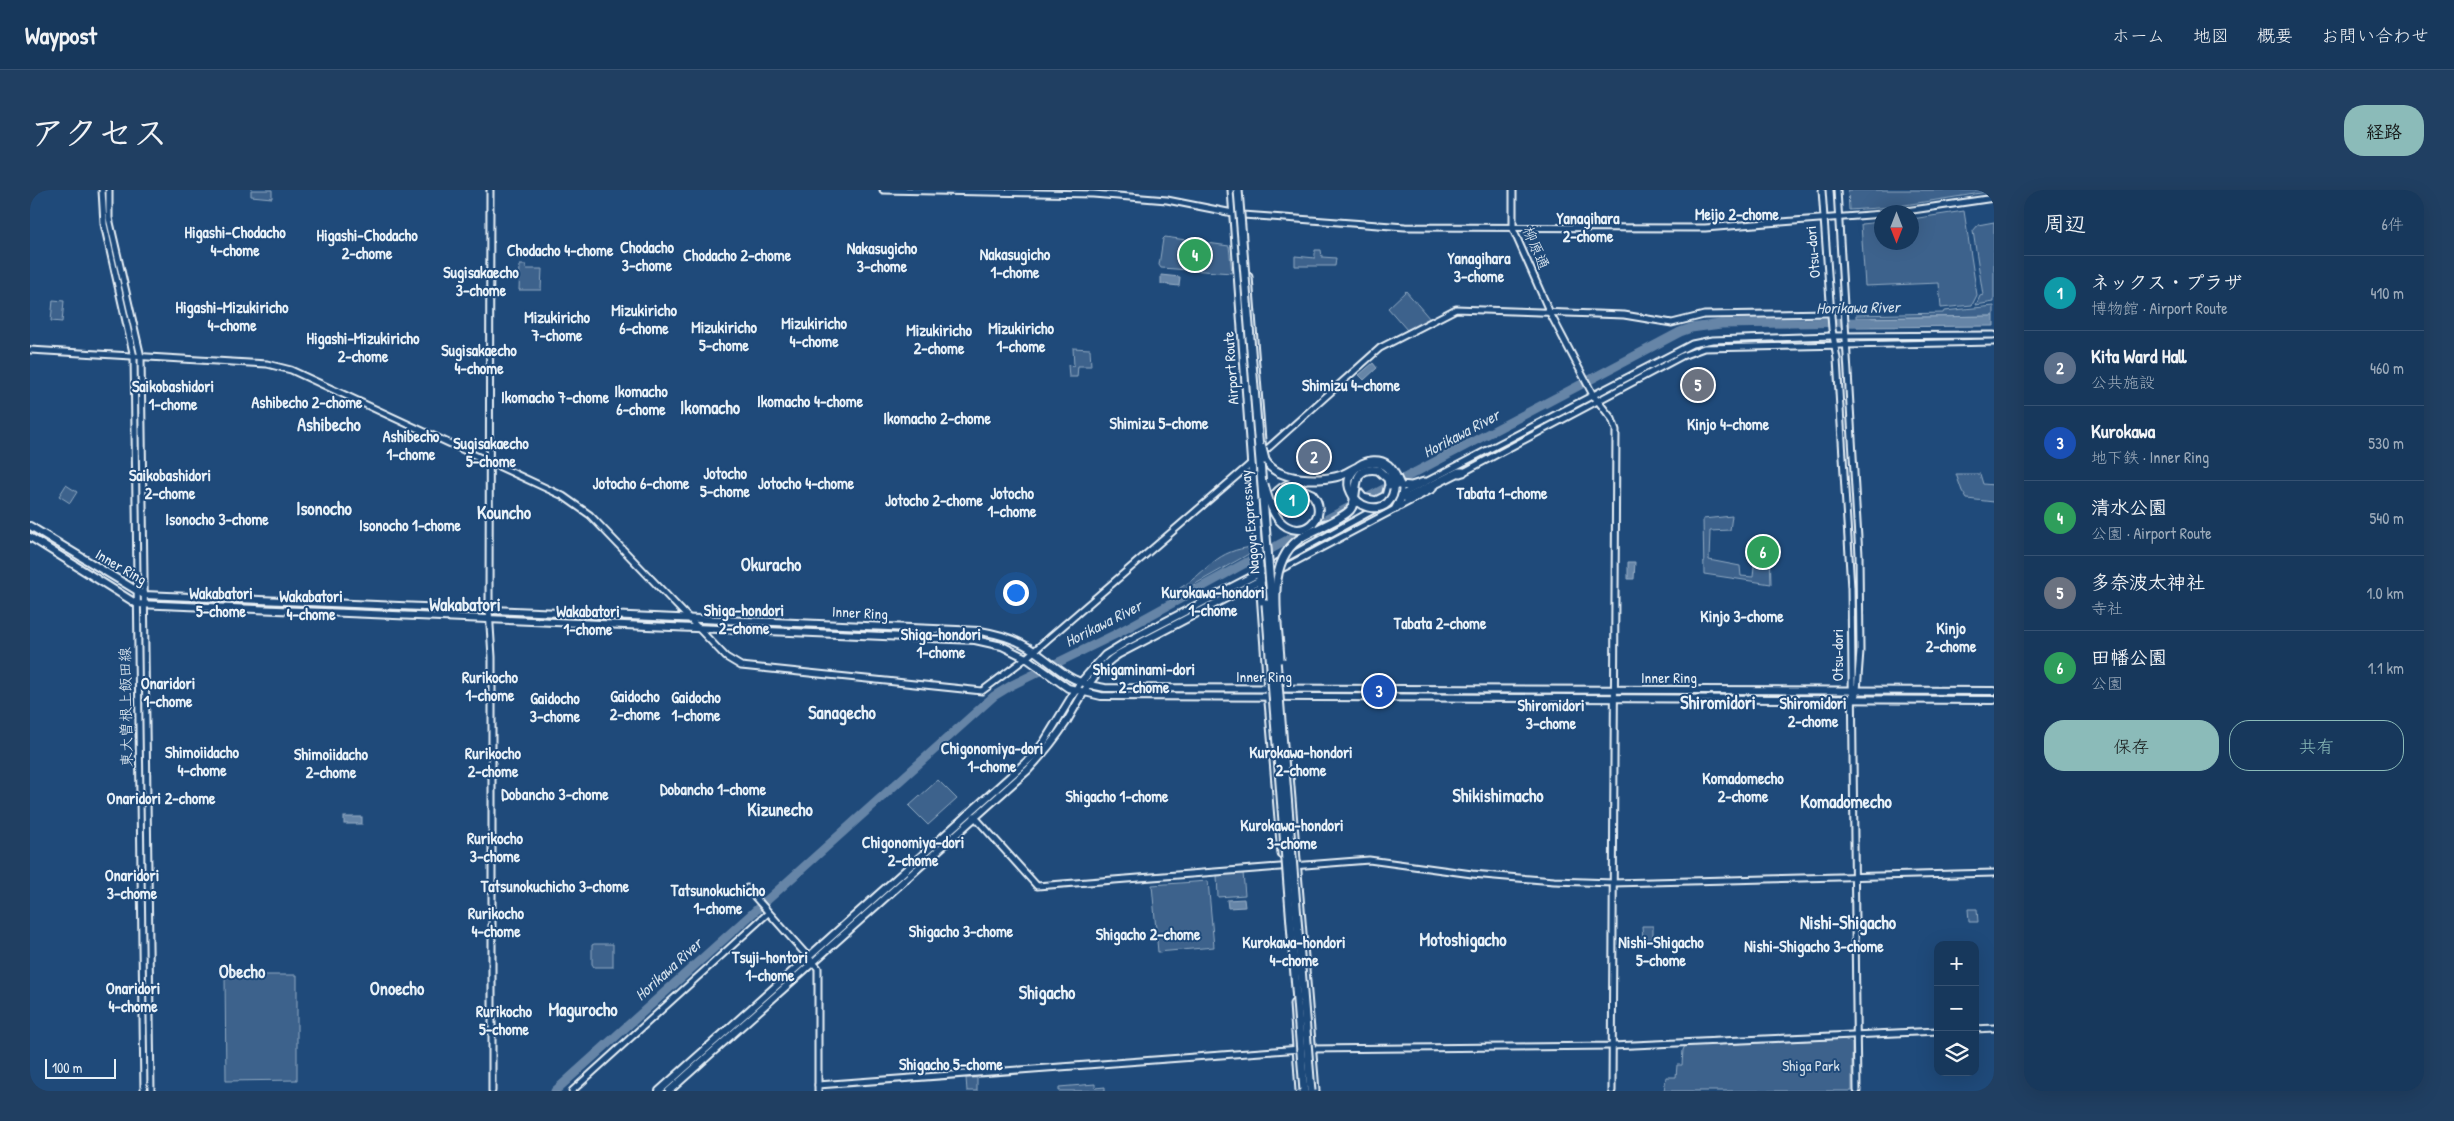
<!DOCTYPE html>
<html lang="ja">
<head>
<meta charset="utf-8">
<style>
  :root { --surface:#17385c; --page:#203f62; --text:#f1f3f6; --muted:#9eacbb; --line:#365272; --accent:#8bbbb9 }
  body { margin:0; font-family:"Patrick Hand","Klee One",sans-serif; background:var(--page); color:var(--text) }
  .controls { position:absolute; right:15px; bottom:15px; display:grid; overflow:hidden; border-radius:10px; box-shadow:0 5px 20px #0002 }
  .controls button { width:45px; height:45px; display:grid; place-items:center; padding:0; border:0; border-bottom:1px solid var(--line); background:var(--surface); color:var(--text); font:25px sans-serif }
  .compass { position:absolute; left:1844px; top:15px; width:45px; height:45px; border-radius:50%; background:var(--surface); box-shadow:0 5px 20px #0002; rotate:180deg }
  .scale { position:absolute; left:15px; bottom:12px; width:71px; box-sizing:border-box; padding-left:5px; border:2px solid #e8f1f8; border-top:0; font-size:14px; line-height:18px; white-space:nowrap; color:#e8f1f8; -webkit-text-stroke:4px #1f4a7a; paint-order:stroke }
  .you { position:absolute; left:985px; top:402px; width:18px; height:18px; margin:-12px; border:4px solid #fff; border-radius:50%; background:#1a73e8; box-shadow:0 0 0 8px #1a73e833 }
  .badge { display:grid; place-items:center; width:32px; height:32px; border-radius:50%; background:var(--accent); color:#fff; font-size:16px; font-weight:700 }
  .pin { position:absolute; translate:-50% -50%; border:2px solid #fff; box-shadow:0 1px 5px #0006 }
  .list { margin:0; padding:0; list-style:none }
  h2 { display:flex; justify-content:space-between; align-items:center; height:65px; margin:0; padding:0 20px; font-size:21px }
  h2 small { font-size:16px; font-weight:400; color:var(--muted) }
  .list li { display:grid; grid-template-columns:32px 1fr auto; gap:15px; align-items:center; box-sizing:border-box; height:75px; padding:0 20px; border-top:1px solid var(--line) }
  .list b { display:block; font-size:19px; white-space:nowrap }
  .list p { margin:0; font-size:16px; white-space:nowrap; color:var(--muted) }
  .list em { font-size:16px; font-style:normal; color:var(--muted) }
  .actions { display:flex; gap:10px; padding:15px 20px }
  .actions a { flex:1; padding:11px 0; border:1px solid var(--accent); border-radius:20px; text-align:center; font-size:18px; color:var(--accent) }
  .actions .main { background:var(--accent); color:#111 }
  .icon { flex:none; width:28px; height:28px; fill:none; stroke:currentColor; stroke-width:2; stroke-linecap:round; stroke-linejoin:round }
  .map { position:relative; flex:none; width:1964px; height:901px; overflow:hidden; border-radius:20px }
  header { display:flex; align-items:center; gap:30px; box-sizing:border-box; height:70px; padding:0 25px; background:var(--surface); border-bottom:1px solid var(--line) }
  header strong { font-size:24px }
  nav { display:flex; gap:28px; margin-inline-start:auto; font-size:18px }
  .intro { display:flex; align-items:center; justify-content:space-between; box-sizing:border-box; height:120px; padding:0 30px }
  h1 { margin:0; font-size:35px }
  .button { padding:12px 22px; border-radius:20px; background:var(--accent); color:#111; font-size:18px; font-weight:700 }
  main { display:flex; gap:30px; padding:0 30px }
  aside { flex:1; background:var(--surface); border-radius:20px; box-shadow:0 5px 20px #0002 }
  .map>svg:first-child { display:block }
  .green { fill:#3c628c; stroke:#92aac2 }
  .water { fill:#6685a7; stroke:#9ab0c7 }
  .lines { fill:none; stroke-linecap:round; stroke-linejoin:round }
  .river { stroke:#6685a7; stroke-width:9 }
  .minor-casing { stroke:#e8f1f8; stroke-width:9 }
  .major-casing { stroke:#e8f1f8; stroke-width:10 }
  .highway-casing { stroke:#e8f1f8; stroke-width:11 }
  .minor { stroke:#1f4a7a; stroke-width:5 }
  .major { stroke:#1f4a7a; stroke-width:6 }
  .highway { stroke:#1f4a7a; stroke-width:7 }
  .highway-bridge-casing { stroke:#e8f1f8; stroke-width:11; stroke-linecap:butt }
  .highway-bridge { stroke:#1f4a7a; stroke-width:7 }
  .labels { text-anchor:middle; stroke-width:4; stroke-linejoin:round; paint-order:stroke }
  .street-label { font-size:15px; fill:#e8f1f8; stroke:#1f4a7a }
  .park-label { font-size:15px; fill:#d7e3ed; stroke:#1f4a7a }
  .neighbourhood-label { font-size:16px; font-weight:bold; fill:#e8f1f8; stroke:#1f4a7a }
  .water-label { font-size:16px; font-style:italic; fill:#d4e1ec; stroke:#1f4a7a }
  .quarter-label { font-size:18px; font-weight:bold; fill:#e8f1f8; stroke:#1f4a7a }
</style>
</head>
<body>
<header>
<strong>Waypost</strong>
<nav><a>ホーム</a><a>地図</a><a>概要</a><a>お問い合わせ</a></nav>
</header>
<div class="intro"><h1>アクセス</h1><a class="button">経路</a></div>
<main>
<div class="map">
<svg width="1964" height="901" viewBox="0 0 1964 901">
  <rect width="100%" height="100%" fill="#1f4a7a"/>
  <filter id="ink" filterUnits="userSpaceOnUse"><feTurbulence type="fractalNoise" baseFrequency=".02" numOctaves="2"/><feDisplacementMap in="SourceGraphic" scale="10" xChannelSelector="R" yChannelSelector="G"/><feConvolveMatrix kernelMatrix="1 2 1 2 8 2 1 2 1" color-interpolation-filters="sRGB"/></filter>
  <g filter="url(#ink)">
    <g class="green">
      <polygon points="221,0 242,0 242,8 221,6"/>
      <polygon points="1818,0 1964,0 1964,1 1862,17 1819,20"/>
      <polygon points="1934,21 1947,105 1942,115 1911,118 1909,93 1835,96 1831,34 1851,32 1852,52 1882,52 1882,29"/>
      <polygon points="1964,32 1964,112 1946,115 1950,106 1953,105 1943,41 1948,35"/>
      <polygon points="1135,47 1199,56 1202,83 1131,78 1129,75 1133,49"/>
      <polygon points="1285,60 1291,60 1292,67 1306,68 1305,76 1265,76 1265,66 1285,68"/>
      <polygon points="490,75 496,75 496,79 512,79 511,100 489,100"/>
      <polygon points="1376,101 1400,129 1377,140 1358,118"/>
      <polygon points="23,110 34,111 32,132 21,131"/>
      <polygon points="1964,116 1964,126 1826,128 1826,125 1913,123 1914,121"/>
      <polygon points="1043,158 1060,159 1061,176 1048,176 1047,187 1039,187 1038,175 1044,176"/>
      <polygon points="1926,284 1950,284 1953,294 1964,295 1964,312 1937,309 1932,301"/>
      <polygon points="36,295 47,302 40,313 29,306"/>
      <polygon points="1702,326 1700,340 1680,341 1679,370 1710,376 1711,386 1723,387 1726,354 1740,354 1741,394 1674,384 1673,329"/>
      <path d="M1224 357V361L1151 402 1150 398C1180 380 1185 360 1224 357Z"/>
      <polygon points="908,590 927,609 898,635 879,616"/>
      <polygon points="1213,683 1215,705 1188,707 1187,685"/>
      <polygon points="1178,691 1184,757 1128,762 1122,695"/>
      <polygon points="1938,719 1947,719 1948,732 1939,732"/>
      <polygon points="1612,736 1623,736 1623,749 1613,749"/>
      <polygon points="564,754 583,754 583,777 564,777 562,774 562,755"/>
      <polygon points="195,785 267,785 267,890 196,891"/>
      <polygon points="1814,849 1822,853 1822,901 1634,901 1636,887 1646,887 1647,875 1652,875 1653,860 1655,856"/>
      <polygon points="936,888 947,888 947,901 937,901"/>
      <polygon points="1065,894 1065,898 1075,897 1075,901 1029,901 1029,897"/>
    </g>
    <g class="water">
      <polygon points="1131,85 1150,87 1149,96 1131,94"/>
      <polygon points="1964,126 1964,136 1827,137 1826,128"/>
      <polygon points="1343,173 1347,178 1334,190 1329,185"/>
      <polygon points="1598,372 1605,372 1604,389 1598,389"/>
      <rect x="314" y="627" width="18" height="7"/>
      <polygon points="1214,709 1215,717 1198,718 1197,710"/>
    </g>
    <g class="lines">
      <polyline class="river" points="525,901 964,506 982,495 1086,444 1250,354 1650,142 1661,138 1691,134 1839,132"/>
      <g class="minor-casing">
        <g id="minor">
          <polyline points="72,0 74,34 104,167 114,901"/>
          <polyline points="79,0 79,28 111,167 121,901"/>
          <polyline points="460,0 459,420 462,467 462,901"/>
          <polyline points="853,0 1063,4 1137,10 1213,25 1375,37 1675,38 1852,24"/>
          <polyline points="1483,0 1483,39 1520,123 1563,205 1582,229 1586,240 1582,901"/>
          <polyline points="1792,0 1802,139 1807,169 1821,398 1827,901"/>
          <polyline points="1807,0 1829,365 1830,461 1827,501 1824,510"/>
          <polyline points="1869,22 1964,8"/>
          <polyline points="0,160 237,174 261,180 533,306 560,325 696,467 711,476 952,501 996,468 1217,277 1350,158 1426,119 1594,125 1642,133 1674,125 1801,123"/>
          <polyline points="1430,284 1652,166 1674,158 1964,152"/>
          <polyline points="1359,311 1662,154 1682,150 1803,146 1964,145"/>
          <polyline points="1229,383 1347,318"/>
          <polyline points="1240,385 1403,299"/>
          <polyline points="944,626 1007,696 1339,670 1442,684 1524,691 1583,693 1964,683"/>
          <polyline points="717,698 788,778 788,901"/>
          <polyline points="1945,839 1964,838"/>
          <polyline points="1279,859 1582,856 1908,841"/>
          <polyline points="788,895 1270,859"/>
          <polyline points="542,901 738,723"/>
        </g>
      </g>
      <g class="major-casing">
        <g id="major">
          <path d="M0 336 114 405 950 441C968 444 989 450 1004 461 1033 481 1037 492 1075 498L1964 501"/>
          <polyline points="0,347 107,414 945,450 972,456 996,468 1038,498 1071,506 1964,510"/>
          <polyline points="629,901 1004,565 1014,552 1050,493 1075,465 1096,452 1229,383"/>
          <path d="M639 901 998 580C1013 564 1025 549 1037 531 1052 506 1063 480 1089 464L1240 385"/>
        </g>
      </g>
      <g class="highway-casing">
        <g id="highway">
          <polyline points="1202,0 1238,500 1252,664"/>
          <polyline points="0,1 1,0"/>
          <polyline points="1218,87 1232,263"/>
          <path d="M1235 270C1246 291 1294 293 1314 284"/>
          <polyline points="1363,291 1371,305 1377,308 1429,282 1433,282"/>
          <polyline points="1325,298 1333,308 1346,311 1356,306 1359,295"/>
          <path d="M1239 315C1246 298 1256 294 1274 290"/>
          <polyline points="1366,318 1370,310 1370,295 1381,296 1394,292"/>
          <polyline points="1275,341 1295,334"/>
          <polyline points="1259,585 1285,901"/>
          <polyline points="1264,814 1270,901"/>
        </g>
      </g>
      <use href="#minor" class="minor"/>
      <use href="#major" class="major"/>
      <use href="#highway" class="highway"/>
      <g class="highway-bridge-casing">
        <g id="highway-bridge">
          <polyline points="1208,0 1281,901"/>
          <polyline points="1232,258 1235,270"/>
          <path d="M1314 284C1322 280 1329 275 1338 273 1373 267 1373 325 1338 317 1330 315 1324 309 1321 302 1310 281 1341 262 1358 275 1364 280 1367 288 1370 295"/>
          <path d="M1234 294C1237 306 1241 320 1249 330 1270 354 1302 327 1282 304L1268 298 1253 304 1246 319"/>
          <polyline points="1236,414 1274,901"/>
          <path d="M1250 469C1248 429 1233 369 1274 346 1286 339 1312 329 1320 320 1331 307 1317 275 1348 280L1358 289 1359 295"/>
        </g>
      </g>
      <use href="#highway-bridge" class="highway-bridge"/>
    </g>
  </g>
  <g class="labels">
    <g class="street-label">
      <text transform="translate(1506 58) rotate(67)" y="5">柳原通</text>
      <text transform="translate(1783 62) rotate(-95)" y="5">Otsu-dori</text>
      <text transform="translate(1201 178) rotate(-94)" y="5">Airport Route</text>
      <text transform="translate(1220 332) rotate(-95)" y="5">Nagoya Expressway</text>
      <text transform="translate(91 377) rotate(30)" y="5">Inner Ring</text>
      <text transform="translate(830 423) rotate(3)" y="5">Inner Ring</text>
      <text transform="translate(1808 465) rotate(-90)" y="5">Otsu-dori</text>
      <text x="1234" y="492">Inner Ring</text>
      <text x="1639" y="493">Inner Ring</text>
      <text transform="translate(96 517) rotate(-91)" y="5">東大曽根上飯田線</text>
    </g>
    <g class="park-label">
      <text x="1781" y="881">Shiga Park</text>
    </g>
    <g class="neighbourhood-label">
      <text x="1707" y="30">Meijo 2-chome</text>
      <text x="1558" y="34">Yanagihara<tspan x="1558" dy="18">2-chome</tspan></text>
      <text x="205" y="48">Higashi-Chodacho<tspan x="205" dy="18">4-chome</tspan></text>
      <text x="337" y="51">Higashi-Chodacho<tspan x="337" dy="18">2-chome</tspan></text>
      <text x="617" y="63">Chodacho<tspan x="617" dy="18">3-chome</tspan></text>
      <text x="852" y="64">Nakasugicho<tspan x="852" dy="18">3-chome</tspan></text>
      <text x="530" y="66">Chodacho 4-chome</text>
      <text x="985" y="70">Nakasugicho<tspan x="985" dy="18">1-chome</tspan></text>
      <text x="707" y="71">Chodacho 2-chome</text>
      <text x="1449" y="74">Yanagihara<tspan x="1449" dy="18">3-chome</tspan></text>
      <text x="451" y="88">Sugisakaecho<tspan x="451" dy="18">3-chome</tspan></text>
      <text x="202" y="123">Higashi-Mizukiricho<tspan x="202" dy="18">4-chome</tspan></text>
      <text x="614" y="126">Mizukiricho<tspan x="614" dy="18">6-chome</tspan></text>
      <text x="527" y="133">Mizukiricho<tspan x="527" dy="18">7-chome</tspan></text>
      <text x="784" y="139">Mizukiricho<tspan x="784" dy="18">4-chome</tspan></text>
      <text x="694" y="143">Mizukiricho<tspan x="694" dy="18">5-chome</tspan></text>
      <text x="991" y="144">Mizukiricho<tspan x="991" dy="18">1-chome</tspan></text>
      <text x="909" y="146">Mizukiricho<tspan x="909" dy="18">2-chome</tspan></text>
      <text x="333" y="154">Higashi-Mizukiricho<tspan x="333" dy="18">2-chome</tspan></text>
      <text x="449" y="166">Sugisakaecho<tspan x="449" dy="18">4-chome</tspan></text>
      <text x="1321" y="201">Shimizu 4-chome</text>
      <text x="143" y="202">Saikobashidori<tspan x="143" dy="18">1-chome</tspan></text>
      <text x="611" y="207">Ikomacho<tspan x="611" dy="18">6-chome</tspan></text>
      <text x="525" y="213">Ikomacho 7-chome</text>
      <text x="780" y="217">Ikomacho 4-chome</text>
      <text x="277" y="218">Ashibecho 2-chome</text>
      <text x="907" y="234">Ikomacho 2-chome</text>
      <text x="1129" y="239">Shimizu 5-chome</text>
      <text x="1698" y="240">Kinjo 4-chome</text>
      <text x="381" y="252">Ashibecho<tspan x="381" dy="18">1-chome</tspan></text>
      <text x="461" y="259">Sugisakaecho<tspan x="461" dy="18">5-chome</tspan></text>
      <text x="695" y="289">Jotocho<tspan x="695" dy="18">5-chome</tspan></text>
      <text x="140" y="291">Saikobashidori<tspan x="140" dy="18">2-chome</tspan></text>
      <text x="611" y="299">Jotocho 6-chome</text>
      <text x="776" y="299">Jotocho 4-chome</text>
      <text x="982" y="309">Jotocho<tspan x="982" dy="18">1-chome</tspan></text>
      <text x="1472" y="309">Tabata 1-chome</text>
      <text x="904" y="316">Jotocho 2-chome</text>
      <text x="187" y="335">Isonocho 3-chome</text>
      <text x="380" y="341">Isonocho 1-chome</text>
      <text x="1183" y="408">Kurokawa-hondori<tspan x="1183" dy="18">1-chome</tspan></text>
      <text x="191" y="409">Wakabatori<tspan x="191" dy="18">5-chome</tspan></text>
      <text x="281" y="412">Wakabatori<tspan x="281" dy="18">4-chome</tspan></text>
      <text x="714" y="426">Shiga-hondori<tspan x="714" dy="18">2-chome</tspan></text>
      <text x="558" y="427">Wakabatori<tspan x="558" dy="18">1-chome</tspan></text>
      <text x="1712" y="432">Kinjo 3-chome</text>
      <text x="1410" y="439">Tabata 2-chome</text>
      <text x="1921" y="444">Kinjo<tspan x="1921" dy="18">2-chome</tspan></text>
      <text x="911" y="450">Shiga-hondori<tspan x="911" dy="18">1-chome</tspan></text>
      <text x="1114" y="485">Shigaminami-dori<tspan x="1114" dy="18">2-chome</tspan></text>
      <text x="460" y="493">Rurikocho<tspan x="460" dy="18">1-chome</tspan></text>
      <text x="138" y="499">Onaridori<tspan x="138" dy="18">1-chome</tspan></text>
      <text x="605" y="512">Gaidocho<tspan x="605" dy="18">2-chome</tspan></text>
      <text x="666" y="513">Gaidocho<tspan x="666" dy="18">1-chome</tspan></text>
      <text x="525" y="514">Gaidocho<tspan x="525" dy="18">3-chome</tspan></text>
      <text x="1783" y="519">Shiromidori<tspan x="1783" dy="18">2-chome</tspan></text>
      <text x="1521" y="521">Shiromidori<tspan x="1521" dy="18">3-chome</tspan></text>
      <text x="962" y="564">Chigonomiya-dori<tspan x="962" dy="18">1-chome</tspan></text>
      <text x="172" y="568">Shimoiidacho<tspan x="172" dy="18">4-chome</tspan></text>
      <text x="1271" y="568">Kurokawa-hondori<tspan x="1271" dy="18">2-chome</tspan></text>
      <text x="463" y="569">Rurikocho<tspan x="463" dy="18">2-chome</tspan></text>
      <text x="301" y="570">Shimoiidacho<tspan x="301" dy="18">2-chome</tspan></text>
      <text x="1713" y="594">Komadomecho<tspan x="1713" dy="18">2-chome</tspan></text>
      <text x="683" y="605">Dobancho 1-chome</text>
      <text x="525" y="610">Dobancho 3-chome</text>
      <text x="1087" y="612">Shigacho 1-chome</text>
      <text x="131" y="614">Onaridori 2-chome</text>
      <text x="1262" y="641">Kurokawa-hondori<tspan x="1262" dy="18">3-chome</tspan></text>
      <text x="465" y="654">Rurikocho<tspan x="465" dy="18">3-chome</tspan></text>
      <text x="883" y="658">Chigonomiya-dori<tspan x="883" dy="18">2-chome</tspan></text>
      <text x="102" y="691">Onaridori<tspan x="102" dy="18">3-chome</tspan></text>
      <text x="525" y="702">Tatsunokuchicho 3-chome</text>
      <text x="688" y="706">Tatsunokuchicho<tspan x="688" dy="18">1-chome</tspan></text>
      <text x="466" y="729">Rurikocho<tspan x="466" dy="18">4-chome</tspan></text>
      <text x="931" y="747">Shigacho 3-chome</text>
      <text x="1118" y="750">Shigacho 2-chome</text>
      <text x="1264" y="758">Kurokawa-hondori<tspan x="1264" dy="18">4-chome</tspan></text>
      <text x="1631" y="758">Nishi-Shigacho<tspan x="1631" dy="18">5-chome</tspan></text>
      <text x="1784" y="762">Nishi-Shigacho 3-chome</text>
      <text x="740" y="773">Tsuji-hontori<tspan x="740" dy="18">1-chome</tspan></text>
      <text x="103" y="804">Onaridori<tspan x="103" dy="18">4-chome</tspan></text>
      <text x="474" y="827">Rurikocho<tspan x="474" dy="18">5-chome</tspan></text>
      <text x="921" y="880">Shigacho 5-chome</text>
    </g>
    <g class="water-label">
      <text transform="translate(1828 117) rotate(-1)" y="6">Horikawa River</text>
      <text transform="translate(1431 243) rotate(-28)" y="6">Horikawa River</text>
      <text transform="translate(1073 433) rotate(-27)" y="6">Horikawa River</text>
      <text transform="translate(638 779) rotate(-42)" y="6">Horikawa River</text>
    </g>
    <g class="quarter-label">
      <text x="680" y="224">Ikomacho</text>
      <text x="299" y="241">Ashibecho</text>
      <text x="294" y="325">Isonocho</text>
      <text x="474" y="329">Kouncho</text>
      <text x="741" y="381">Okuracho</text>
      <text x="435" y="421">Wakabatori</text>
      <text x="1688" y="519">Shiromidori</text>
      <text x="812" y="529">Sanagecho</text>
      <text x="1468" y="612">Shikishimacho</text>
      <text x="1816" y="618">Komadomecho</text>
      <text x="750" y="626">Kizunecho</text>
      <text x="1818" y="739">Nishi-Shigacho</text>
      <text x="1433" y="756">Motoshigacho</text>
      <text x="212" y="788">Obecho</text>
      <text x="367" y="805">Onoecho</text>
      <text x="1017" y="809">Shigacho</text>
      <text x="553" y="826">Magurocho</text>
    </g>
  </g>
</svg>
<div class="controls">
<button>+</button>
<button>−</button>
<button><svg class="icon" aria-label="layers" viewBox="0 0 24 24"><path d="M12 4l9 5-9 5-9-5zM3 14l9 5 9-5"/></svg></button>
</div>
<svg class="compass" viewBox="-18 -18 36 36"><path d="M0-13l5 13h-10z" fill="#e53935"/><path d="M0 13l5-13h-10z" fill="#9eacbb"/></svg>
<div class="scale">100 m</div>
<div class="you"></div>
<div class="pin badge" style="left:1262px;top:310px;background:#0f9aa8">1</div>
<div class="pin badge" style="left:1284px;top:267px;background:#5c6f8a">2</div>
<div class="pin badge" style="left:1349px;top:501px;background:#1a4fb4">3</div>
<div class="pin badge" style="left:1165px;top:65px;background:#2e9e5b">4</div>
<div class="pin badge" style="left:1668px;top:195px;background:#6b7280">5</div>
<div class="pin badge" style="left:1733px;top:362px;background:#2e9e5b">6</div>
</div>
<aside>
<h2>周辺<small>6件</small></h2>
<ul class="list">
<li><span class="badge" style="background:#0f9aa8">1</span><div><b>ネックス・プラザ</b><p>博物館 · Airport Route</p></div><em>410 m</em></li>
<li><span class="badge" style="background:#5c6f8a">2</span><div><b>Kita Ward Hall</b><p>公共施設</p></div><em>460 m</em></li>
<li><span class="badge" style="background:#1a4fb4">3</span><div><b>Kurokawa</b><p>地下鉄 · Inner Ring</p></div><em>530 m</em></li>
<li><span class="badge" style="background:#2e9e5b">4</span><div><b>清水公園</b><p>公園 · Airport Route</p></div><em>540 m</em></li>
<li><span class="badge" style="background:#6b7280">5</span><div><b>多奈波太神社</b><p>寺社</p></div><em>1.0 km</em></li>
<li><span class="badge" style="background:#2e9e5b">6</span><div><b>田幡公園</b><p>公園</p></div><em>1.1 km</em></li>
</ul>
<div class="actions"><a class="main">保存</a><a>共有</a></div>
</aside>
</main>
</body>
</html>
